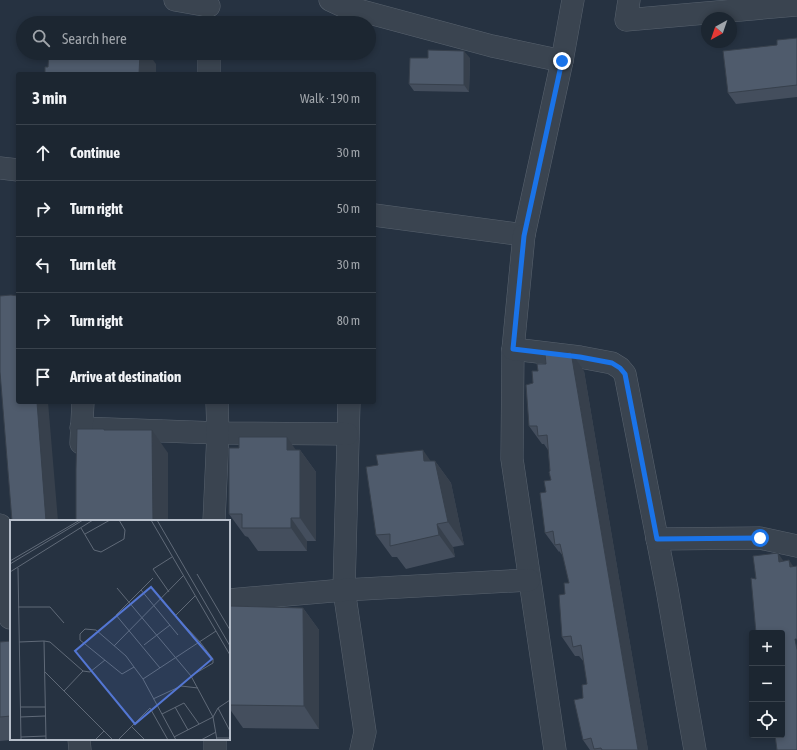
<!DOCTYPE html>
<html lang="en">
<head>
<meta charset="utf-8">
<style>
  :root { --surface:#1c2631; --page:#29323d; --text:#f1f3f6; --muted:#a0a5ab; --line:#3a434d }
  body { margin:0; font-family:"Asap Condensed",sans-serif; background:var(--page); color:var(--text) }
  .controls { position:absolute; right:12px; bottom:12px; display:grid; overflow:hidden; border-radius:4px; box-shadow:0 2px 6px #0003 }
  .controls button { width:36px; height:36px; display:grid; place-items:center; padding:0; border:0; border-bottom:1px solid var(--line); background:var(--surface); color:var(--text); font:20px sans-serif }
  .compass { position:absolute; left:701px; top:12px; width:36px; height:36px; border-radius:50%; background:var(--surface); box-shadow:0 2px 6px #0003; rotate:220deg }
  .stop { position:absolute; width:12px; height:12px; margin:-9px; border:3px solid #1a73e8; border-radius:50%; background:#fff }
  .stop.end { background:#1a73e8; border-color:#fff; box-shadow:0 1px 4px #0008 }
  .list { margin:0; padding:0; list-style:none }
  h2 { display:flex; justify-content:space-between; align-items:center; height:52px; margin:0; padding:0 16px; font-size:17px }
  h2 small { font-size:13px; font-weight:400; color:var(--muted) }
  .list li { display:grid; grid-template-columns:26px 1fr auto; gap:12px; align-items:center; box-sizing:border-box; height:56px; padding:0 16px; border-top:1px solid var(--line) }
  .list b { display:block; font-size:15px; white-space:nowrap }
  .list em { font-size:13px; font-style:normal; color:var(--muted) }
  .icon { flex:none; width:22px; height:22px; fill:none; stroke:currentColor; stroke-width:2; stroke-linecap:round; stroke-linejoin:round }
  .map { position:relative; flex:none; width:797px; height:750px; overflow:hidden }
  .search { position:absolute; background:var(--surface); box-shadow:0 2px 6px #0003; left:16px; top:16px; width:360px; height:44px; display:flex; align-items:center; gap:10px; box-sizing:border-box; padding:0 14px; border-radius:22px; color:var(--muted); font-size:15px }
  .panel { position:absolute; background:var(--surface); box-shadow:0 2px 6px #0003; left:16px; top:72px; width:360px; height:332px; border-radius:4px }
  .map>svg:first-child { display:block }
  .lines { fill:none; stroke-linecap:round; stroke-linejoin:round }
  .minor-casing { stroke:#58626e; stroke-width:23 }
  .minor { stroke:#3a4450; stroke-width:22 }
  .wall { fill:#444e5d }
  .shaded-wall { fill:#37404c }
  .building { fill:#4f5b6c; stroke:#37404c }
  .route { stroke:#1a73e8; stroke-width:5 }
  .inset-road { fill:none; stroke:#606a78; stroke-width:1 }
  .view { fill:#5376d3; fill-opacity:0.15; stroke:#5376d3; stroke-width:2 }
  .inset-edge { fill:none; stroke:#b7bfcb; stroke-width:2 }
</style>
</head>
<body>
<div class="map">
<svg width="797" height="750" viewBox="0 0 797 750">
  <rect width="100%" height="100%" fill="#263241"/>
  <g class="lines">
    <g class="minor-casing">
      <g id="minor">
        <polyline points="175,0 209,6"/>
        <polyline points="330,0 343,6 492,46 562,61"/>
        <polyline points="629,0 626,20 797,5"/>
        <polyline points="209,74 209,53"/>
        <polyline points="0,168 18,170"/>
        <polyline points="374,215 524,235 562,61 573,0"/>
        <polyline points="524,235 513,349 512,459 555,750"/>
        <polyline points="513,349 580,357 612,363 620,368 625,374 667,589 695,750"/>
        <polyline points="349,402 344,590 365,732 361,750"/>
        <polyline points="81,428 218,433 347,434"/>
        <polyline points="81,443 83,402"/>
        <polyline points="214,521 218,433 217,402"/>
        <polyline points="0,525 10,618"/>
        <polyline points="657,539 760,538 797,546"/>
        <polyline points="229,600 344,590 529,580"/>
        <polyline points="79,739 80,750"/>
        <polyline points="215,739 215,750"/>
      </g>
    </g>
    <use href="#minor" class="minor"/>
  </g>
  <g class="wall">
    <polygon points="797,38 797,97 736,104 728,93 777,45"/>
    <polygon points="428,58 470,58 469,92 414,91 409,84"/>
    <polygon points="584,371 648,750 590,750 583,740 583,698 587,684 584,662 579,656 575,656 562,637 565,594 569,583 563,556 559,551 559,552 545,533 546,492 551,480 548,450 544,444 542,444 529,426"/>
    <polygon points="239,448 300,450 316,472 316,541 307,541 307,551 258,551 248,537 245,536 229,514"/>
    <polygon points="430,461 435,461 451,483 464,545 453,547 455,557 406,569 397,557 392,557 376,535"/>
    <polygon points="229,606 303,608 319,630 319,729 243,728 229,708"/>
    <polygon points="11,641 11,739 23,739 0,741 0,642"/>
  </g>
  <g class="shaded-wall">
    <polygon points="464,51 470,58 469,92 464,85"/>
    <polygon points="137,53 148,53 156,64 156,74 139,74"/>
    <polygon points="571,352 584,371 648,750 638,750"/>
    <polygon points="37,402 48,402 58,521 46,521"/>
    <polygon points="152,430 168,453 168,521 153,521"/>
    <polygon points="287,437 300,456 300,450 316,472 316,541 300,518 287,450"/>
    <polygon points="423,450 437,470 435,461 451,483 464,545 448,522 424,461"/>
    <polygon points="291,518 307,541 307,551 291,528"/>
    <polygon points="437,524 453,547 455,557 439,535"/>
    <polygon points="778,553 791,572 779,562"/>
    <polygon points="789,560 797,572 790,567"/>
    <polygon points="303,608 319,630 319,729 304,706"/>
  </g>
  <g class="building">
    <polygon points="797,38 797,85 728,93 723,51 777,45 777,40"/>
    <polygon points="428,50 464,51 464,85 409,84 410,58 428,58"/>
    <polygon points="49,53 140,53 139,74 45,74 45,67 48,67"/>
    <polygon points="11,295 18,296 18,402 37,402 46,521 12,521 0,372 0,296"/>
    <polygon points="571,352 638,750 602,750 601,748 594,749 591,738 583,740 574,700 583,698 582,685 587,684 581,645 573,647 571,636 562,637 559,595 565,594 564,583 569,583 560,544 555,545 553,531 545,533 540,493 546,492 544,481 551,480 549,472 550,471 547,435 538,436 537,426 529,426 526,385 533,383 532,371 538,371 537,364 546,364 545,354"/>
    <polygon points="77,429 104,429 104,430 152,430 153,521 76,521 76,469"/>
    <polygon points="239,437 287,437 287,450 300,450 300,518 291,518 291,528 242,528 242,514 229,514 229,448 239,448"/>
    <polygon points="423,450 424,461 435,461 448,522 437,524 439,535 390,546 390,534 376,535 366,467 378,465 376,455"/>
    <polygon points="778,553 779,562 789,560 790,567 797,566 797,639 795,639 797,650 797,750 777,750 775,735 782,735 782,633 756,633 751,578 756,579 753,556"/>
    <polygon points="229,606 303,608 304,706 229,705"/>
    <polygon points="11,641 11,716 0,717 0,642"/>
  </g>
  <g class="lines">
    <polyline class="route" points="562,61 524,236 513,349 580,357 612,363 620,368 625,374 657,539 760,538"/>
  </g>
  <g transform="translate(10 520)">
    <rect width="220" height="220" fill="#263241"/>
    <path class="inset-road" d="M141 0 220 135M147 0 220 126M71 8 84 30 91 32 114 19 115 10 109 0M75 14 100 0M0 41 70 0M0 44 73 0M8 48 11 220M0 52 83 0M187 54 220 110M143 58 106 95 150 148M107 68 181 156 203 197 207 220M131 70 168 115M159 72 143 49 162 37M151 80 190 122 203 139V143L181 156M8 87H40L54 103M166 95 185 76M34 121 40 122 73 151 54 171M9 122 34 121 36 220M134 125 160 105M104 126 173 56M124 147 112 154 70 120V114L75 109 86 110 116 136 124 147 133 159M73 151 80 152 95 140M35 152 103 220M143 179 171 166 188 168M10 187H35M165 187 178 210M208 188 220 211M152 194 174 183 189 204M10 197 35 196M122 207 135 220M11 217 36 216M164 217 203 197 208 188 220 180M206 218H220M85 220 94 211M108 220 140 188 158 220M166 220 133 159 206 111M191 220 206 212"/>
    <path class="view" d="M141 67 202 139 125 204 65 131Z"/>
    <rect width="220" height="220" class="inset-edge"/>
  </g>
</svg>
<div class="controls">
<button>+</button>
<button>−</button>
<button><svg class="icon" aria-label="locate" viewBox="0 0 24 24"><circle cx="12" cy="12" r="6"/><path d="M12 2v4M12 18v4M2 12h4M18 12h4"/></svg></button>
</div>
<svg class="compass" viewBox="-18 -18 36 36"><path d="M0-13l5 13h-10z" fill="#e53935"/><path d="M0 13l5-13h-10z" fill="#a0a5ab"/></svg>
<div class="stop" style="left:760px;top:538px"></div>
<div class="stop end" style="left:562px;top:61px"></div>
<div class="search"><svg class="icon" aria-label="search" viewBox="0 0 24 24"><circle cx="10" cy="10" r="6"/><path d="M15 15l6 6"/></svg>Search here</div>
<section class="panel">
<h2>3 min<small>Walk · 190 m</small></h2>
<ul class="list">
<li><svg class="icon" aria-label="ahead" viewBox="0 0 24 24"><path d="M12 20V5M6 11l6-6 6 6"/></svg><div><b>Continue</b></div><em>30 m</em></li>
<li><svg class="icon" aria-label="right" viewBox="0 0 24 24"><path d="M7 20v-9h11M14 6l5 5-5 5"/></svg><div><b>Turn right</b></div><em>50 m</em></li>
<li><svg class="icon" aria-label="left" viewBox="0 0 24 24"><path d="M17 20v-9H6M10 6l-5 5 5 5"/></svg><div><b>Turn left</b></div><em>30 m</em></li>
<li><svg class="icon" aria-label="right" viewBox="0 0 24 24"><path d="M7 20v-9h11M14 6l5 5-5 5"/></svg><div><b>Turn right</b></div><em>80 m</em></li>
<li><svg class="icon" aria-label="arrive" viewBox="0 0 24 24"><path d="M6 21V4h12l-3 4 3 4H6"/></svg><div><b>Arrive at destination</b></div></li>
</ul>
</section>
</div>
</body>
</html>
